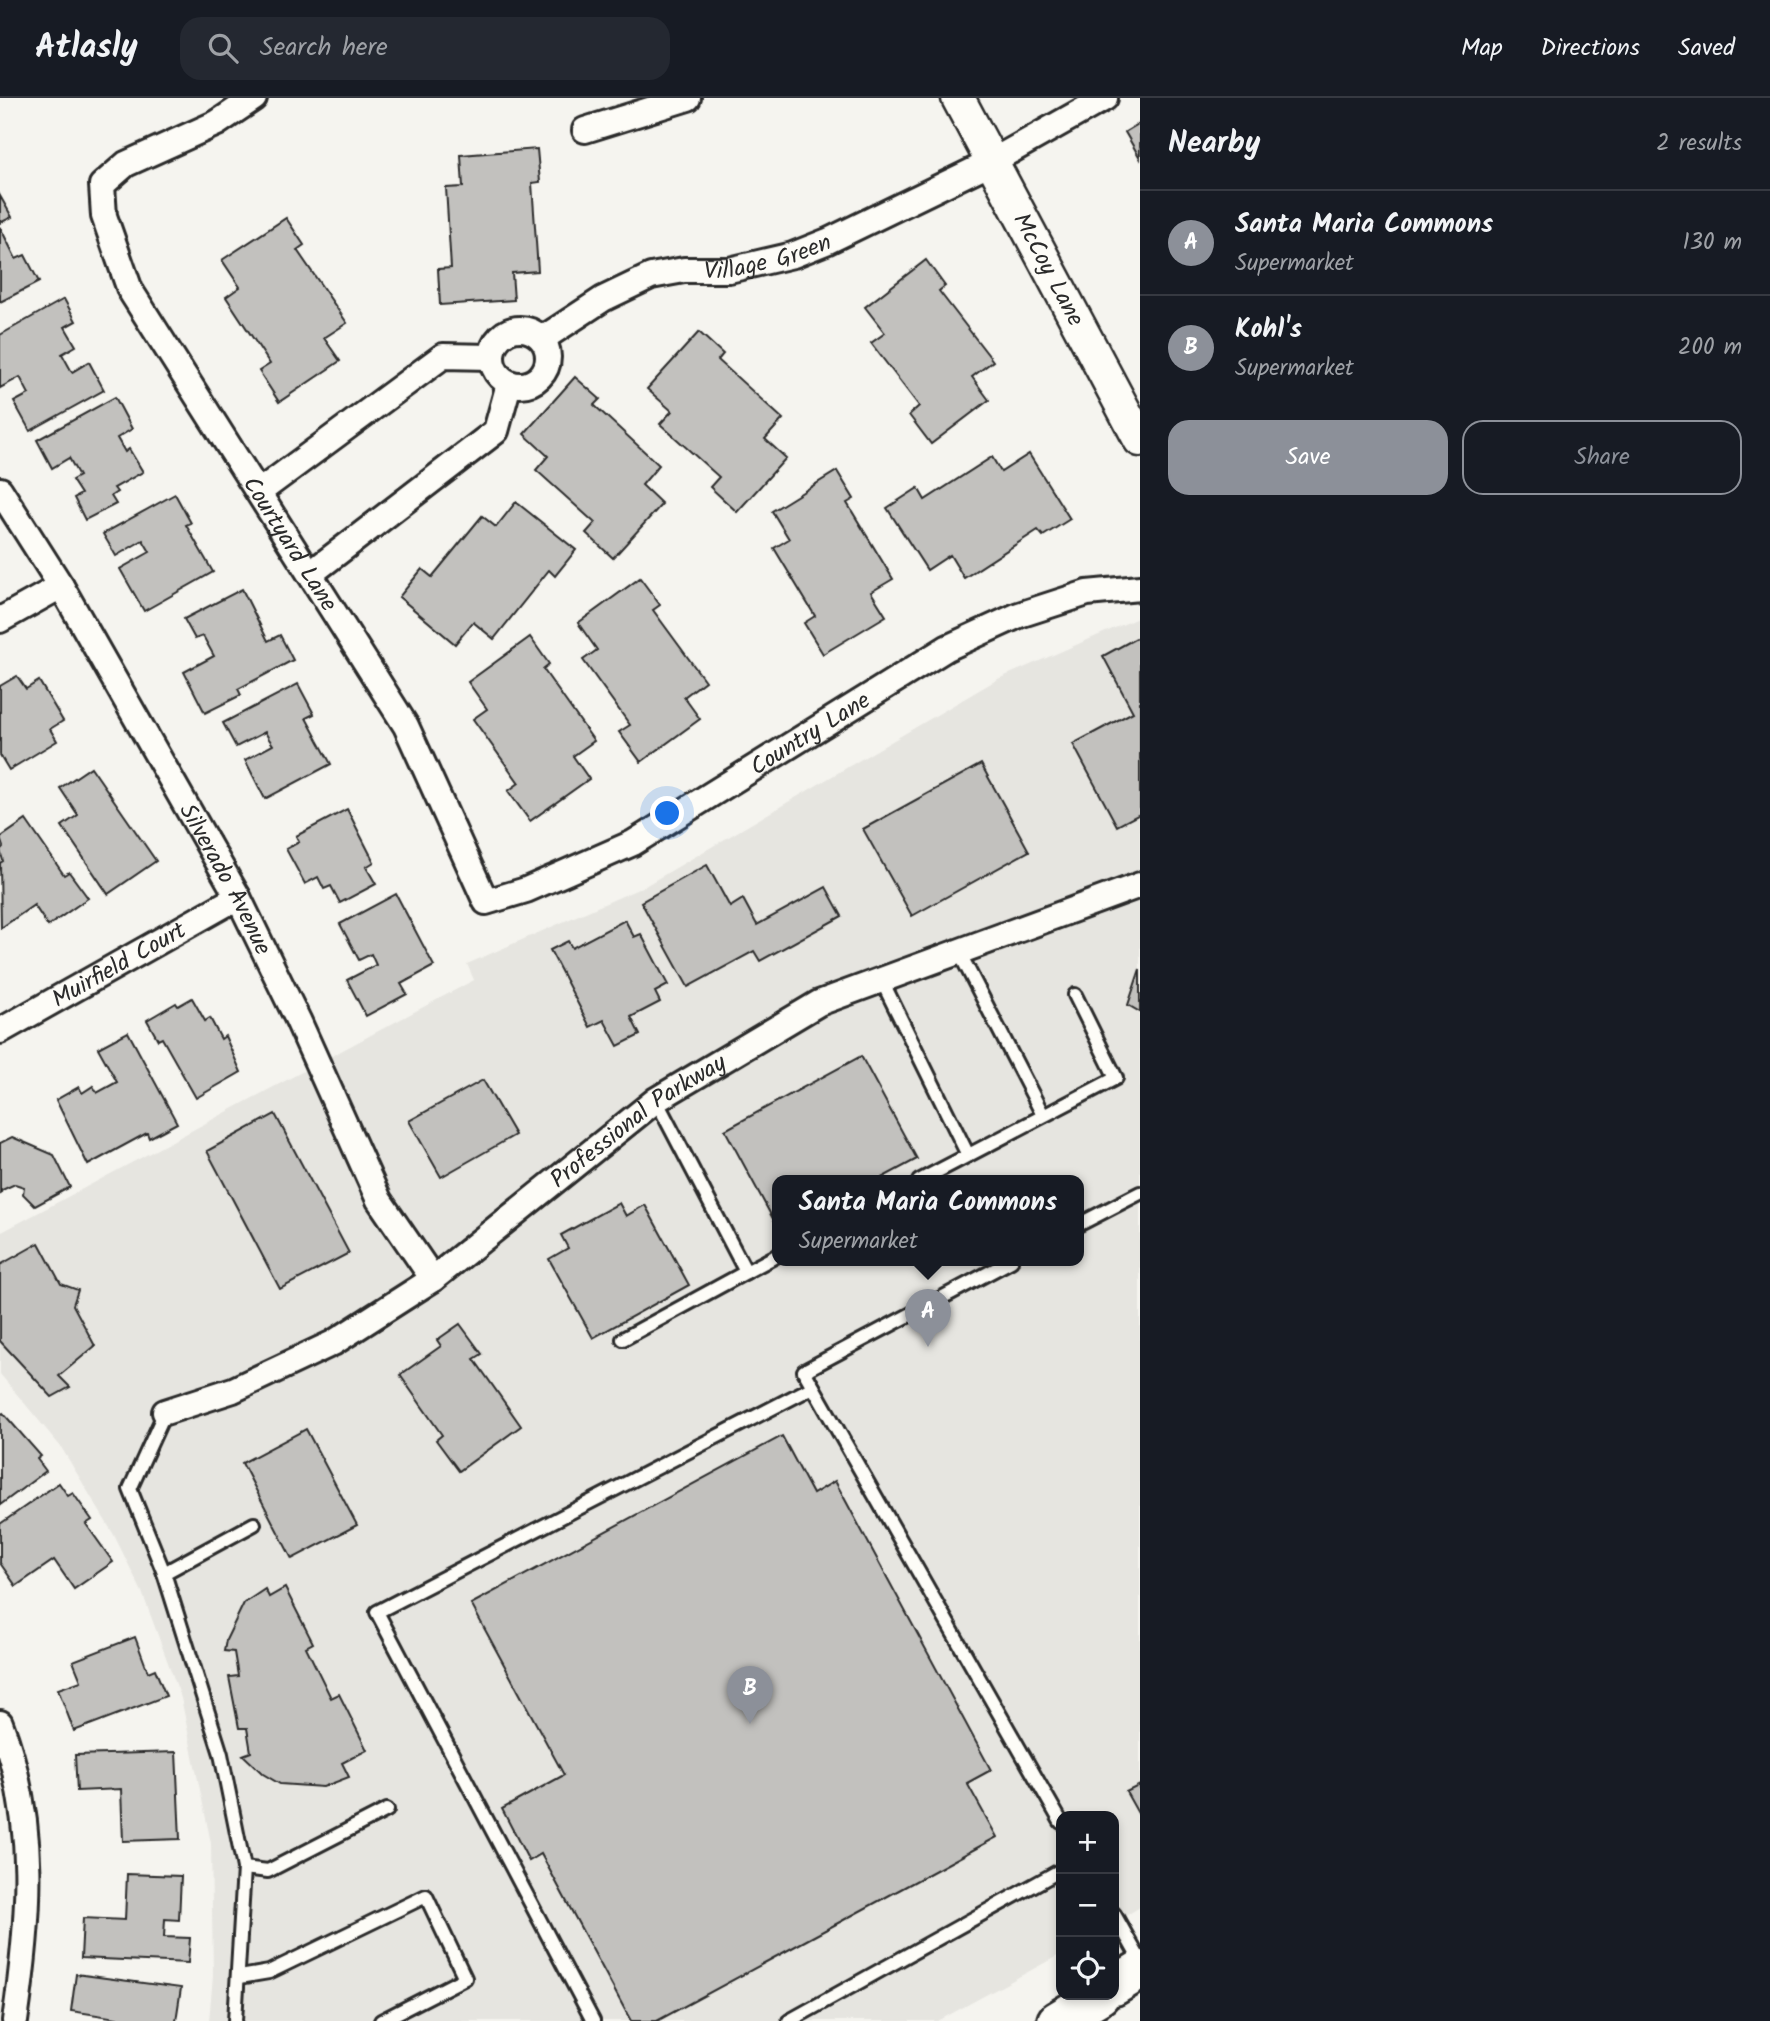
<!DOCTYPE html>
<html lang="en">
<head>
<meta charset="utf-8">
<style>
  :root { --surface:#171b24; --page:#242831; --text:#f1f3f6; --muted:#9ea1a6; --line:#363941; --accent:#8c9099 }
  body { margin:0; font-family:Kalam,sans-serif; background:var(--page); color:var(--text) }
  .controls { position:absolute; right:21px; bottom:21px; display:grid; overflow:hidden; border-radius:14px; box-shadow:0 4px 10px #0003 }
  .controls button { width:63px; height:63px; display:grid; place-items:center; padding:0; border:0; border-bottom:2px solid var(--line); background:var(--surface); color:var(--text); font:35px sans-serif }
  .you { position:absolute; left:668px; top:716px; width:24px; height:24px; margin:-18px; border:5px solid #fff; border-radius:50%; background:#1a73e8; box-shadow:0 0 0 10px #1a73e833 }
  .badge { display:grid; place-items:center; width:46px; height:46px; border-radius:50%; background:var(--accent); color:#fff; font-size:23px; font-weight:700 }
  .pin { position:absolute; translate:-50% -58px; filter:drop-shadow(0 2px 4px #0008) }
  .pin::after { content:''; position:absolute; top:37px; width:24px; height:21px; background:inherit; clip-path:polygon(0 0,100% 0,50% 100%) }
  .popup { position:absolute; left:772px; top:1077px; width:312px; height:91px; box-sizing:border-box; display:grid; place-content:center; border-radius:14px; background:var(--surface); filter:drop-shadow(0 2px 5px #0005); font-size:23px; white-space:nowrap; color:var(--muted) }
  .popup b { font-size:26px; color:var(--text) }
  .popup::after { content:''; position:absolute; left:50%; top:100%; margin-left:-14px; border:14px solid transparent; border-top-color:var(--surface) }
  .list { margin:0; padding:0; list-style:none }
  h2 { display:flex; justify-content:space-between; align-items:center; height:91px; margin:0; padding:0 28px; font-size:30px }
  h2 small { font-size:23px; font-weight:400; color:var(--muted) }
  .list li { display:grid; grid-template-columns:46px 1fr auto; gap:21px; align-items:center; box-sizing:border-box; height:105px; padding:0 28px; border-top:2px solid var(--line) }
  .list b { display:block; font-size:26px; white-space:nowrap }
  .list p { margin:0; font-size:23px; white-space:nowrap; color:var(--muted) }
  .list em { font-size:23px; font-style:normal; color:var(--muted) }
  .actions { display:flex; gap:14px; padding:21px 28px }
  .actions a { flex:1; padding:16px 0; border:2px solid var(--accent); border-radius:21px; text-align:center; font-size:24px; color:var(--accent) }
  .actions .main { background:var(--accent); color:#fff }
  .icon { flex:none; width:38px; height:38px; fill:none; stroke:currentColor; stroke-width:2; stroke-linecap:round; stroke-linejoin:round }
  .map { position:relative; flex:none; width:1140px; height:1923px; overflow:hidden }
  header { display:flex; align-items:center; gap:42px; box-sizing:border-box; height:98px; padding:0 35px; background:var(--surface); border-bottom:2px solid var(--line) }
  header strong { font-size:33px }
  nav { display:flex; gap:38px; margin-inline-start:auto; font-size:24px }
  .search { width:490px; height:63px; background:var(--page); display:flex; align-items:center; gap:18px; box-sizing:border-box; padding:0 24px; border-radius:21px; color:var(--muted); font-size:26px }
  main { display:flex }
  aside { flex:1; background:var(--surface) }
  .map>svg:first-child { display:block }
  .built { fill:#e6e5e0; fill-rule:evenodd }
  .building { fill:#c2c1be; stroke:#2b2b2b; stroke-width:2 }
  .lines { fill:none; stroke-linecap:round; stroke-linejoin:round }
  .service-casing { stroke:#2b2b2b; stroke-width:18 }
  .minor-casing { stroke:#2b2b2b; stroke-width:30 }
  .tertiary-casing { stroke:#2b2b2b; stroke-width:37 }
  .trunk-casing { stroke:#2b2b2b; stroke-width:44 }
  .service { stroke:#fdfcf7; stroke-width:12 }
  .minor { stroke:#fdfcf7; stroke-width:24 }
  .tertiary { stroke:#fdfcf7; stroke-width:32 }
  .trunk { stroke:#fdfcf7; stroke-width:38 }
  .labels { text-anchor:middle; stroke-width:7; stroke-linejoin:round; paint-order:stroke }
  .street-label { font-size:24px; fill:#2b2b2b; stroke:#fdfcf7 }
</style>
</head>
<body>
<header>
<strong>Atlasly</strong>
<div class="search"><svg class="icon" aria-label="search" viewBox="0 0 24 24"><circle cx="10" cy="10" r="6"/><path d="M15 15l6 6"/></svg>Search here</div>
<nav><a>Map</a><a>Directions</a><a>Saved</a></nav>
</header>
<main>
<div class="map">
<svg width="1140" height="1923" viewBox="0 0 1140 1923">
  <rect width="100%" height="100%" fill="#f5f4ef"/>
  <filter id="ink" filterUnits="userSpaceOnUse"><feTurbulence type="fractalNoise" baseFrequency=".0143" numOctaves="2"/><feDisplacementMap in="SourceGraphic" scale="14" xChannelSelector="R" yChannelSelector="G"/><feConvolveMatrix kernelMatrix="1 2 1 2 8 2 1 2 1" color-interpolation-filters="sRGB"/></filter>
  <g filter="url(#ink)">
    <path class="built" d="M1140 519V1809L1114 1825V1718H1061V1856L938 1923H209L213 1878 211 1745 181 1600 142 1494 114 1437 61 1349 0 1276V1135L474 882 467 866 645 788 998 581ZM778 1083H1078V1163H778Z"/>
    <g class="building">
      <polygon points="1140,25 1140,60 1125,34"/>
      <polygon points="537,51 540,84 532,85 538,173 512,175 514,202 440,207 438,171 451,170 446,90 463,89 461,57"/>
      <polygon points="0,98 12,119 0,125"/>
      <polygon points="286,120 304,147 297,152 347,225 324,240 340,263 279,304 259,273 270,266 226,199 240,189 222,162"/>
      <polygon points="0,129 16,161 25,157 39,184 0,204"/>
      <polygon points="926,162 945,188 939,193 993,263 972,279 989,302 931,346 909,317 919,308 871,245 885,235 865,209"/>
      <polygon points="64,201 76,223 65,229 76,248 62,256 72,274 89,264 104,292 30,333 14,304 29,296 20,279 0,290 0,237"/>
      <polygon points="699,234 723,256 718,262 783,321 765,341 786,360 737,414 710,389 719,379 660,326 672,313 647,291"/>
      <polygon points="575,279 600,301 594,307 659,367 642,387 662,406 613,460 586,435 595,425 536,372 548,358 524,336"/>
      <polygon points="115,299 132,331 117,340 125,354 129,351 143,374 114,390 117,394 111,398 116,406 85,422 74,400 81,396 72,382 79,378 69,360 52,370 37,342"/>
      <polygon points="1029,356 1070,421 1043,438 1038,432 964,480 950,457 927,472 887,410 918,390 925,402 992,359 1001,374"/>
      <polygon points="837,373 854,401 847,405 893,481 871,494 886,518 823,556 804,525 815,518 774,450 789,441 772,413"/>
      <polygon points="175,396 191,425 186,427 213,474 144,513 120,471 150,454 143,442 116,458 103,436"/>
      <polygon points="516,404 576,452 555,478 549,472 494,541 473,524 455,546 399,499 422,471 432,479 482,418 496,429"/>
      <polygon points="640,480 660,507 653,512 705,583 684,599 700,621 641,664 619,634 630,627 583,562 597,552 578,525"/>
      <polygon points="242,491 268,543 280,537 293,562 238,591 241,597 205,615 184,574 214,558 203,538 195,541 184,521"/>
      <polygon points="1140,538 1140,716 1117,728 1073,646 1133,614 1103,558"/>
      <polygon points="530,539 549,566 543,571 594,643 573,658 589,681 530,723 508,693 519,685 473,621 487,611 468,584"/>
      <polygon points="17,578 26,591 39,583 63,623 50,631 57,643 9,672 0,657 0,588"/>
      <polygon points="298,586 314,616 306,620 331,666 265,701 245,662 273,647 269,641 265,634 236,649 223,625"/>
      <polygon points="981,666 1029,753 912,818 863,731"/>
      <polygon points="91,669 156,763 108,796 62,728 78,717 60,690"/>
      <polygon points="347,711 374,764 366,769 376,786 340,805 331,788 324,791 318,779 305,786 286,751 299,744 296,738"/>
      <polygon points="26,722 64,777 69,774 88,800 48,828 34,807 1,830 0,765 3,763 0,752 3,749 0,740"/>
      <polygon points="707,767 730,809 743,801 757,827 826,789 842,818 760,863 754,853 688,889 641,804"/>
      <polygon points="396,796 434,868 401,886 407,896 366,918 347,882 376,867 371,856 359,862 340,826"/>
      <polygon points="625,822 634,839 641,836 668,887 655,894 660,904 631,919 640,937 618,948 604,922 590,929 550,852 568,843 572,850"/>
      <polygon points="1140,871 1140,914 1128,907"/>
      <polygon points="192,900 205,923 210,920 221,941 225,938 241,974 196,1000 162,940 158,942 147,922 176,905 178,908"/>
      <polygon points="128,934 177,1025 149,1040 147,1035 88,1067 56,1002 79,989 82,995 93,988 97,995 117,984 98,950"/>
      <polygon points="861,958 917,1061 876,1083 778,1083 778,1130 725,1032"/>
      <polygon points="483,982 515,1037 441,1079 409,1023"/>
      <polygon points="275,1016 349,1155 280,1191 207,1053"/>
      <polygon points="12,1039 54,1057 70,1089 35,1108 23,1096 24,1089 15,1086 2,1092 0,1097 0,1045"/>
      <polygon points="619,1105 626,1118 645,1107 689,1187 593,1240 549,1161 568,1150 561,1137"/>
      <polygon points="39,1145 61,1186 78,1192 73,1207 95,1248 59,1278 70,1289 52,1299 0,1243 0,1167"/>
      <polygon points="460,1226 482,1256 474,1261 521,1328 459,1373 436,1342 442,1337 400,1277 441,1248 437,1242"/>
      <polygon points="3,1315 41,1358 37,1361 46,1373 0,1407 0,1317"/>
      <polygon points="306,1331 357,1427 292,1461 242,1365"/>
      <polygon points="782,1338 813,1396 835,1383 991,1672 967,1685 997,1739 657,1923 631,1923 541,1756 529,1763 502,1711 564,1677 471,1506"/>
      <polygon points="59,1385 68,1398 73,1395 92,1422 86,1426 113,1464 74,1491 54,1462 16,1488 0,1465 0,1426"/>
      <polygon points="285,1490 313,1545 306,1549 331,1600 339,1596 367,1652 342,1665 349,1679 323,1689 280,1686 263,1676 243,1657 251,1654 247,1630 239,1630 229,1579 238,1578 234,1554 224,1553 226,1542 244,1505 265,1491 269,1499"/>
      <polygon points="135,1539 148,1574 155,1571 166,1598 74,1633 58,1591 81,1583 73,1563"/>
      <polygon points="176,1654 180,1741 123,1743 121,1691 77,1693 75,1657"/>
      <polygon points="1140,1687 1140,1719 1126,1694"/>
      <polygon points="127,1776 181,1778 179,1822 165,1821 164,1839 190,1840 188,1865 81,1860 83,1820 125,1822"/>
      <polygon points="76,1876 181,1890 176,1923 117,1923 117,1920 71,1913"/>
    </g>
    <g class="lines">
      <g class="service-casing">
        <g id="service">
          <polyline points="958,852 1043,1017"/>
          <polyline points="881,881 968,1057"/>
          <polyline points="656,1002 746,1174 778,1157"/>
          <polyline points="919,1083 1116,980 1075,897"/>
          <polyline points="1078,1127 1140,1095"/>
          <polyline points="1011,1163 804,1273 1061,1724"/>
          <polyline points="623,1241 746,1174"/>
          <polyline points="165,1314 130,1391 164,1475 221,1656 244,1770 235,1923"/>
          <polyline points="164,1475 254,1426"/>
          <polyline points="244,1770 268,1773 387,1712"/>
          <polyline points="1114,1816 1140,1862"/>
          <polyline points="240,1879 269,1874 426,1798 465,1880 381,1923"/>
          <polyline points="593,1923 377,1514 813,1289"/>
          <polyline points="789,1923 1061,1772"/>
        </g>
      </g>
      <g class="minor-casing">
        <g id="minor">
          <path id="s1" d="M254 0 217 25 126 66 102 87 104 118 130 192 406 628 486 804 526 792 633 745 947 550 1019 517 1087 495 1140 490"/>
          <polyline points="585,32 688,0"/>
          <circle cx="520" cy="259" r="28"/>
          <path id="s2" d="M542 241 603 201 651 178 684 172H729L793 157 828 143 991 64 1105 0"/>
          <path id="s3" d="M0 392 61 488 238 799 298 922 379 1102 433 1181"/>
          <polyline points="259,394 443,258 491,259"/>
          <polyline points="310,476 496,333 509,286"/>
          <polyline points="0,522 61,488"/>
          <path id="s4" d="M0 933 238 799"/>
          <path id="s5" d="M165 1314 233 1292 333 1245 433 1181 656 1002 819 905 1140 787"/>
          <path d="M0 1625C38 1725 30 1819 15 1923"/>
        </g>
      </g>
      <g class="tertiary-casing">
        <g id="tertiary">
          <path id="s6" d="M958 0 1140 342"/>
        </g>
      </g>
      <g class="trunk-casing">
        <g id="trunk">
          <polyline points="1114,1888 1140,1872"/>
          <polyline points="1057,1923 1100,1897"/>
        </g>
      </g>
      <use href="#service" class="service"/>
      <use href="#minor" class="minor"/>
      <use href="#tertiary" class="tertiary"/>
      <use href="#trunk" class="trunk"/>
    </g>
  </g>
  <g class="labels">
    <g class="street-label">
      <text dy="8" stroke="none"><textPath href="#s2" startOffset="245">Village Green</textPath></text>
      <text dy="8" stroke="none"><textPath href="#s6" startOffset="194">McCoy Lane</textPath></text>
      <text dy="8" stroke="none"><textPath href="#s1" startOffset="586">Courtyard Lane</textPath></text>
      <text dy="8" stroke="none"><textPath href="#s1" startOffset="1362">Country Lane</textPath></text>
      <text dy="8" stroke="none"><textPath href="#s3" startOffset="450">Silverado Avenue</textPath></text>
      <text dy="8" stroke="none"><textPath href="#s4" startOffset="136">Muirfield Court</textPath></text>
      <text dy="8" stroke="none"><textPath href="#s5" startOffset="560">Professional Parkway</textPath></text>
    </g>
  </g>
</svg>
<div class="controls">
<button>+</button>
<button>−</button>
<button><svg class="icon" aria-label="locate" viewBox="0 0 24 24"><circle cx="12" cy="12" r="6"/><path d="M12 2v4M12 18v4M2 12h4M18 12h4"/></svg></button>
</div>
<div class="you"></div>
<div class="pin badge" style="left:928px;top:1249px">A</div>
<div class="popup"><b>Santa Maria Commons</b>Supermarket</div>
<div class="pin badge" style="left:750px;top:1626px">B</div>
</div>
<aside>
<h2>Nearby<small>2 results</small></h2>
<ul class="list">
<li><span class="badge">A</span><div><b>Santa Maria Commons</b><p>Supermarket</p></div><em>130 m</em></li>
<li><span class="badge">B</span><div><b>Kohl's</b><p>Supermarket</p></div><em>200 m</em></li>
</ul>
<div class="actions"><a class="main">Save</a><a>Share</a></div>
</aside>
</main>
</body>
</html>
